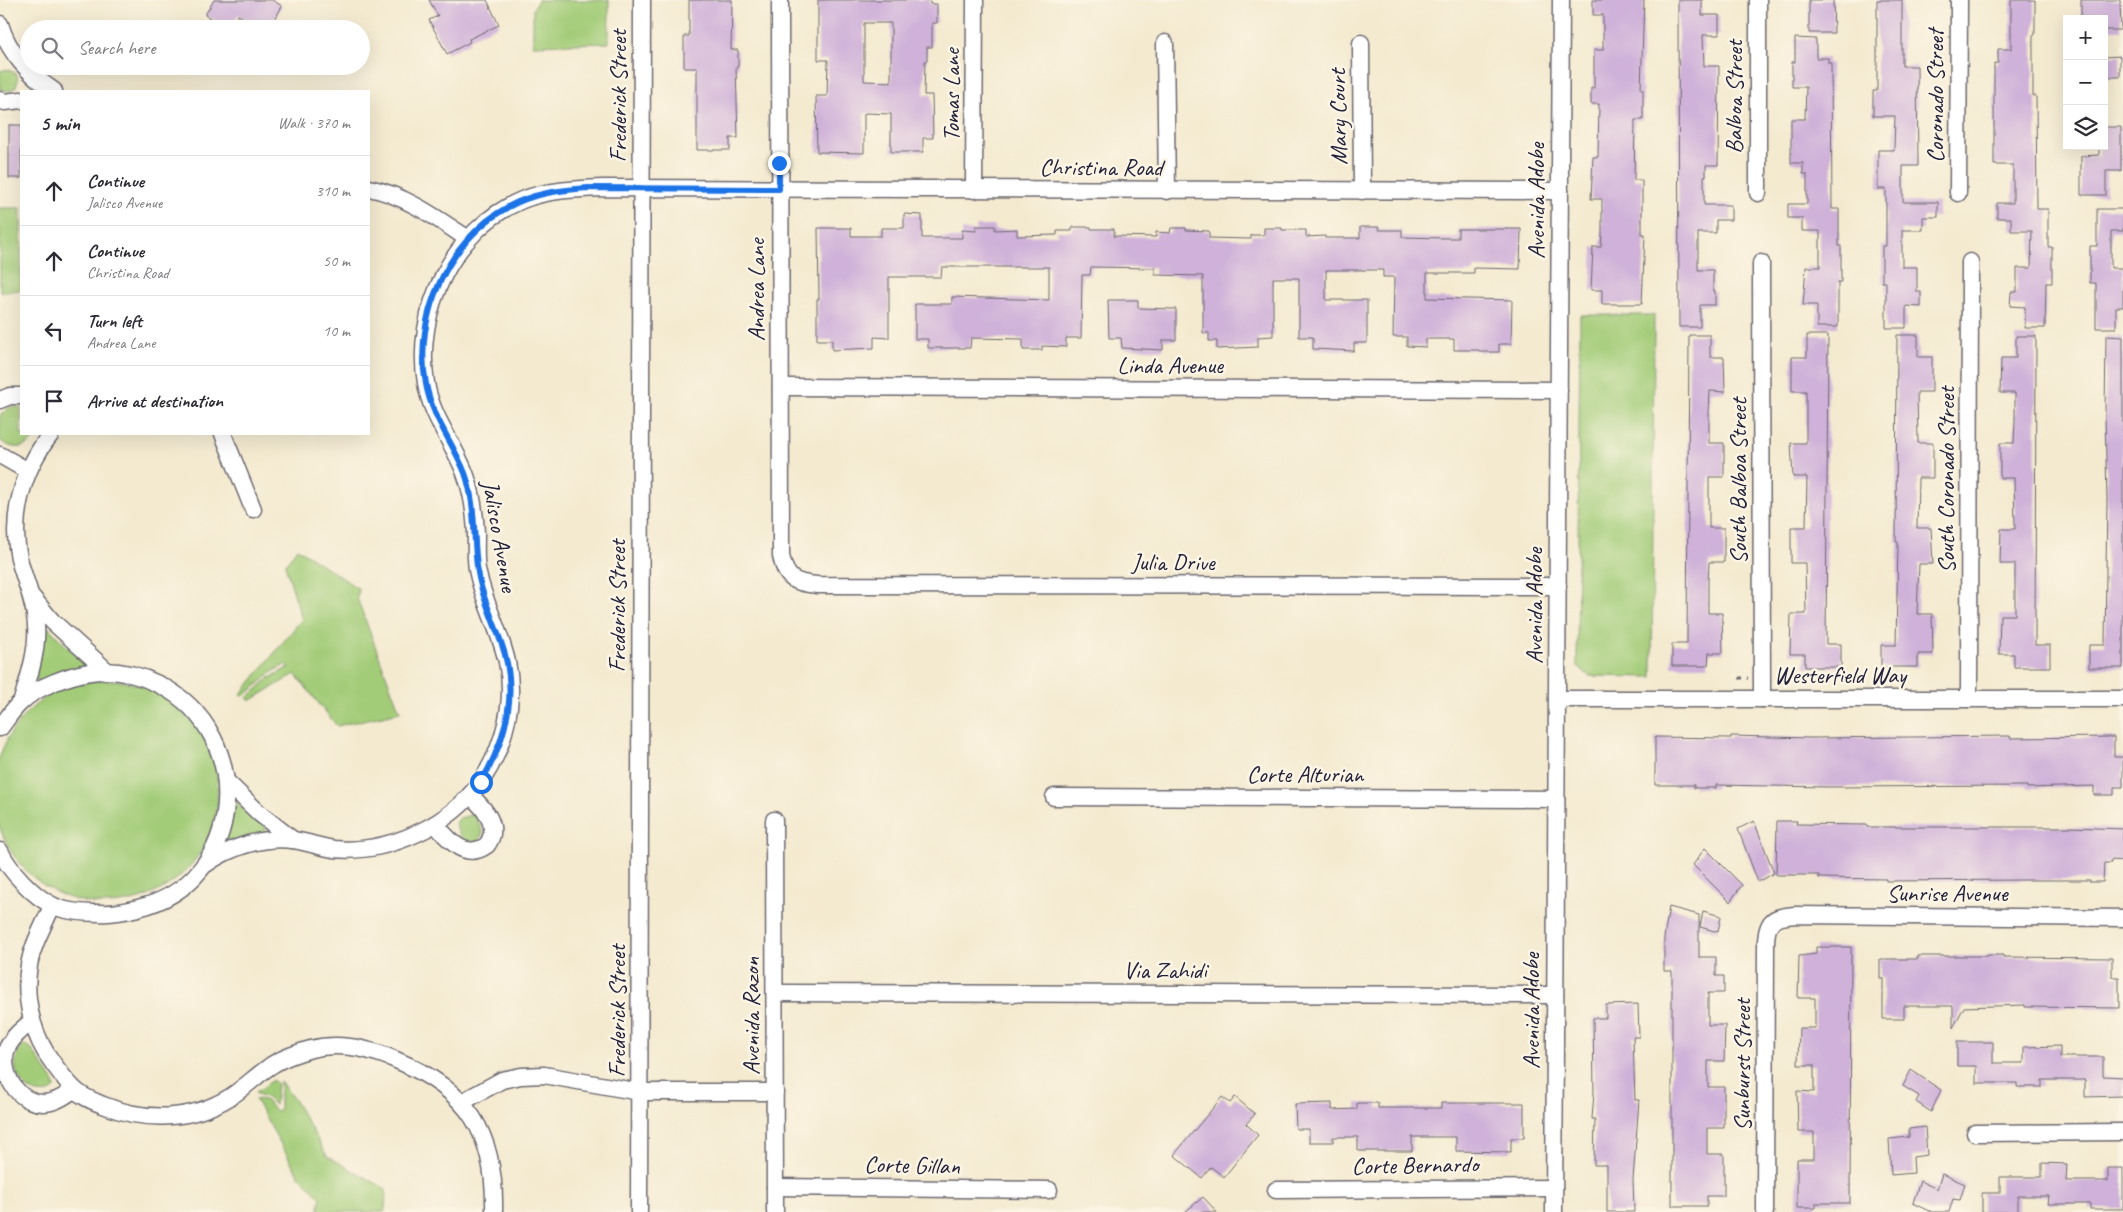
<!DOCTYPE html>
<html lang="en">
<head>
<meta charset="utf-8">
<style>
  :root { --surface:#fff; --page:#f7f7f7; --text:#2b2b33; --muted:#7c7c81; --line:#e1e1e2 }
  body { margin:0; font-family:Caveat,sans-serif; background:var(--page); color:var(--text) }
  .controls { position:absolute; right:15px; top:15px; display:grid; overflow:hidden; border-radius:0px; box-shadow:0 5px 20px #0002 }
  .controls button { width:45px; height:45px; display:grid; place-items:center; padding:0; border:0; border-bottom:1px solid var(--line); background:var(--surface); color:var(--text); font:25px sans-serif }
  .stop { position:absolute; width:15px; height:15px; margin:-11px; border:4px solid #1a73e8; border-radius:50%; background:#fff }
  .stop.end { background:#1a73e8; border-color:#fff; box-shadow:0 1px 5px #0008 }
  .list { margin:0; padding:0; list-style:none }
  h2 { display:flex; justify-content:space-between; align-items:center; height:65px; margin:0; padding:0 20px; font-size:21px }
  h2 small { font-size:16px; font-weight:400; color:var(--muted) }
  .list li { display:grid; grid-template-columns:32px 1fr auto; gap:15px; align-items:center; box-sizing:border-box; height:70px; padding:0 20px; border-top:1px solid var(--line) }
  .list b { display:block; font-size:19px; white-space:nowrap }
  .list p { margin:0; font-size:16px; white-space:nowrap; color:var(--muted) }
  .list em { font-size:16px; font-style:normal; color:var(--muted) }
  .icon { flex:none; width:28px; height:28px; fill:none; stroke:currentColor; stroke-width:2; stroke-linecap:round; stroke-linejoin:round }
  .map { position:relative; flex:none; width:2123px; height:1212px; overflow:hidden }
  .search { position:absolute; background:var(--surface); box-shadow:0 5px 20px #0002; left:20px; top:20px; width:350px; height:55px; display:flex; align-items:center; gap:12px; box-sizing:border-box; padding:0 18px; border-radius:28px; color:var(--muted); font-size:19px }
  .panel { position:absolute; background:var(--surface); box-shadow:0 5px 20px #0002; left:20px; top:90px; width:350px; height:345px; border-radius:0px }
  .map>svg:first-child { display:block }
  .green { fill:#a3cc78; stroke:#62775a }
  .building { fill:#cfb1d9; fill-rule:evenodd }
  .lines { fill:none; stroke-linecap:round; stroke-linejoin:round }
  .minor-casing { stroke:#6c686f; stroke-width:19 }
  .path { stroke:#6c686f; stroke-width:3; stroke-dasharray:4 4; stroke-linecap:butt }
  .minor { stroke:#fff; stroke-width:16 }
  .route { stroke:#1a73e8; stroke-width:6 }
  .labels { text-anchor:middle; stroke-width:5; stroke-linejoin:round; paint-order:stroke }
  .street-label { font-size:24px; fill:#22223b; stroke:#fcf5e5 }
</style>
</head>
<body>
<div class="map">
<svg width="2123" height="1212" viewBox="0 0 2123 1212">
  <rect width="100%" height="100%" fill="#fcf5e5"/>
  <filter id="ink" filterUnits="userSpaceOnUse"><feTurbulence type="fractalNoise" baseFrequency=".02" numOctaves="2"/><feDisplacementMap in="SourceGraphic" scale="10" xChannelSelector="R" yChannelSelector="G"/><feConvolveMatrix kernelMatrix="1 2 1 2 8 2 1 2 1" color-interpolation-filters="sRGB"/></filter>
  <filter id="wash" filterUnits="userSpaceOnUse"><feTurbulence type="fractalNoise" baseFrequency=".0096" numOctaves="4" result="noise"/><feDisplacementMap in="SourceGraphic" scale="20" xChannelSelector="R" yChannelSelector="G"/><feGaussianBlur stdDeviation="1.12" result="paint"/><feColorMatrix in="noise" values="0 0 0 0 0 0 0 0 0 0 0 0 0 0 0 0 0 1.4 0 .05"/><feComposite in="paint" operator="in"/></filter>
  <g filter="url(#wash)">
    <rect width="100%" height="100%" fill="#f4ead0"/>
    <g class="green">
      <polygon points="538,0 609,0 609,43 533,45 533,9"/>
      <polygon points="7,69 17,74 18,81 15,88 8,91 0,89 0,71"/>
      <polygon points="0,208 21,208 21,290 0,292"/>
      <polygon points="1580,315 1654,315 1652,677 1589,676 1577,665"/>
      <path d="M10 407H21V434H36C30 450 11 451 0 440V415Z"/>
      <polygon points="297,548 359,589 357,598 400,712 337,726 295,674 250,701 247,698 268,679 289,667 287,664 274,671 244,696 241,694 302,619 285,565"/>
      <polygon points="44,627 49,628 65,645 84,661 85,665 38,682 36,676"/>
      <circle cx="106" cy="792" r="112"/>
      <polygon points="234,801 238,803 251,818 265,826 266,833 226,844 224,842 232,803"/>
      <path d="M471 815 476 818 483 832 479 841 467 843C461 837 456 831 456 822L460 818Z"/>
      <path d="M23 1045 30 1047 54 1082 55 1088C34 1108 0 1069 23 1045Z"/>
      <polygon points="273,1080 277,1084 275,1105 266,1097 255,1093"/>
      <polygon points="280,1081 295,1101 327,1156 386,1189 385,1212 318,1212 321,1198 299,1176 255,1099 265,1100 276,1111 280,1109"/>
    </g>
    <g id="blocks">
      <g class="building">
        <polygon points="214,0 272,0 282,6 270,29 264,29 238,15 230,29 205,15"/>
        <polygon points="429,0 487,0 499,25 469,39 470,42 447,54 429,20 438,16"/>
        <polygon points="689,0 732,0 731,50 738,50 738,67 736,67 738,138 730,138 730,150 697,150 697,68 684,68 684,36 689,36"/>
        <path d="M818 0H930V4H937V23H932V47H927V61H925L924 95H932L933 138H923V152H891V114L866 113 864 114V153L817 152 816 96H827L828 60H818ZM864 23H891V82L864 81Z"/>
        <polygon points="1593,0 1644,0 1641,89 1643,89 1643,120 1635,120 1634,180 1642,180 1642,234 1645,234 1642,304 1602,304 1602,290 1591,290 1593,247 1601,247 1602,234 1602,199 1591,199 1593,157 1598,157 1599,104 1591,104 1591,88 1594,88 1594,50 1603,50 1603,15 1593,15"/>
        <polygon points="1678,0 1702,0 1702,15 1719,15 1719,35 1703,35 1704,66 1719,66 1718,165 1706,165 1706,176 1704,176 1704,205 1731,205 1731,220 1716,220 1716,233 1698,233 1698,270 1713,270 1713,291 1715,291 1715,305 1700,305 1700,327 1679,327"/>
        <polygon points="1809,0 1833,0 1834,33 1809,33"/>
        <polygon points="1877,0 1902,0 1902,66 1917,66 1918,166 1903,166 1903,202 1938,202 1938,217 1923,217 1923,230 1902,230 1902,267 1917,267 1917,292 1921,292 1921,307 1906,306 1906,328 1886,328 1886,282 1882,282 1882,246 1886,246 1886,189 1878,189 1878,150 1894,150 1895,116 1873,116 1873,91 1877,91"/>
        <polygon points="2011,0 2035,0 2035,35 2033,35 2033,96 2036,96 2037,209 2048,209 2048,247 2052,247 2052,283 2046,283 2045,328 2025,328 2025,307 2010,306 2011,292 2017,292 2017,268 2031,268 2032,231 2011,231 2011,218 1997,218 1997,203 2013,203 2013,165 1994,165 1994,63 1998,63 1998,49 2011,49"/>
        <polygon points="2081,0 2120,0 2121,30 2104,30 2104,19 2081,19"/>
        <polygon points="1795,38 1816,39 1816,58 1828,58 1828,63 1831,63 1832,209 1839,209 1839,246 1841,246 1841,282 1838,282 1838,327 1817,327 1817,305 1803,305 1806,267 1820,267 1820,231 1802,231 1802,218 1788,218 1788,204 1807,204 1807,174 1803,174 1803,163 1791,163 1791,119 1805,119 1806,87 1792,87 1792,62 1795,62"/>
        <polygon points="2120,56 2120,77 2104,77 2104,57"/>
        <rect x="9" y="125" width="12" height="53"/>
        <polygon points="2104,127 2121,127 2121,171 2106,171 2106,195 2081,195 2081,156 2099,155 2099,146 2104,146"/>
        <polygon points="2097,209 2123,209 2123,231 2111,231 2111,268 2123,268 2123,307 2116,307 2116,328 2096,328 2096,283 2090,283 2090,246 2097,246"/>
        <polygon points="904,214 922,215 922,238 962,238 962,230 976,231 976,226 995,226 995,230 1017,229 1017,236 1057,235 1057,231 1072,231 1072,227 1091,227 1091,229 1114,229 1114,236 1156,237 1156,232 1170,233 1171,228 1186,228 1186,230 1209,231 1209,238 1251,239 1251,235 1264,235 1264,228 1282,228 1282,230 1306,230 1306,237 1325,236 1325,238 1360,238 1360,227 1379,227 1379,230 1402,230 1402,237 1443,238 1458,238 1458,229 1521,229 1520,269 1474,268 1474,273 1427,273 1427,298 1512,300 1511,344 1499,344 1499,352 1479,352 1479,350 1454,350 1454,339 1426,339 1426,347 1407,346 1407,337 1393,337 1394,277 1383,277 1383,270 1326,270 1326,300 1367,300 1367,343 1354,343 1354,351 1313,349 1313,337 1299,337 1299,278 1273,278 1273,336 1258,337 1258,347 1217,349 1217,341 1209,341 1209,333 1203,333 1203,276 1155,275 1155,268 1091,267 1090,275 1082,275 1081,338 1066,338 1066,347 1042,346 1042,350 1023,350 1023,339 971,338 970,348 928,348 928,339 915,339 915,304 952,304 952,297 1049,300 1049,267 942,267 941,277 889,277 889,338 874,337 874,348 832,350 832,340 817,340 817,299 819,299 818,228 851,228 851,236 881,236 881,228 904,228"/>
        <polygon points="1108,300 1138,300 1138,308 1176,309 1176,340 1163,340 1163,350 1122,348 1121,338 1109,338"/>
        <polygon points="1689,335 1710,335 1710,357 1724,357 1725,392 1710,391 1709,413 1709,443 1724,443 1724,477 1709,477 1709,528 1724,528 1724,562 1709,562 1708,583 1708,613 1722,613 1723,653 1709,653 1708,666 1672,666 1672,644 1687,644"/>
        <polygon points="1807,335 1828,335 1826,644 1841,644 1841,667 1805,667 1805,654 1790,654 1791,614 1806,614 1805,563 1791,563 1791,527 1806,527 1807,477 1793,477 1791,443 1806,443 1806,391 1792,391 1792,357 1807,357"/>
        <polygon points="1897,335 1918,335 1918,357 1932,357 1932,392 1917,392 1918,443 1933,443 1933,478 1918,478 1917,528 1931,528 1933,564 1919,564 1917,614 1932,614 1933,654 1918,654 1918,667 1881,667 1881,645 1896,645 1898,542 1896,542"/>
        <polygon points="2016,336 2036,336 2035,645 2050,645 2050,667 2014,667 2014,654 1999,654 2000,615 2015,615 2015,564 2000,564 2001,529 2015,529 2014,478 2000,478 2000,443 2014,443 2015,421 2015,393 2000,393 2001,358 2016,358"/>
        <polygon points="2106,336 2123,337 2123,668 2089,668 2089,645 2105,645 2107,499 2105,414"/>
        <polygon points="1731,736 1811,738 2010,736 2010,738 2114,737 2114,757 2123,757 2123,787 2114,787 2114,795 2094,795 2094,786 2027,788 2027,786 1827,787 1716,785 1716,788 1694,788 1694,785 1655,785 1655,737 1731,738"/>
        <polygon points="1754,821 1774,873 1758,882 1738,829"/>
        <polygon points="1777,821 1797,821 1796,824 1867,825 1867,827 2070,827 2123,829 2123,861 2111,860 2111,863 2104,863 2103,882 2090,882 2090,880 2022,880 1886,881 1886,879 1819,878 1819,875 1776,875"/>
        <polygon points="1705,848 1742,885 1730,902 1693,865"/>
        <polygon points="1669,907 1699,915 1699,957 1716,957 1716,976 1724,976 1724,993 1708,993 1708,1025 1725,1025 1724,1061 1708,1061 1708,1087 1724,1087 1724,1128 1707,1128 1707,1154 1724,1154 1724,1196 1707,1196 1707,1206 1672,1206 1672,971 1664,971 1664,938"/>
        <polygon points="1703,911 1721,916 1718,932 1700,927"/>
        <polygon points="1816,947 1851,947 1850,1203 1816,1203 1816,1208 1797,1208 1797,1159 1814,1159 1814,1132 1798,1132 1797,1091 1814,1092 1814,1065 1798,1065 1799,1028 1815,1028 1815,998 1798,998 1799,956 1816,954"/>
        <polygon points="1988,955 2003,955 2003,957 2112,958 2112,977 2119,977 2119,1008 2025,1007 2025,1005 1964,1007 1953,1028 1953,1006 1904,1006 1904,1019 1883,1019 1883,978 1880,978 1880,959 1918,959 1918,956 1988,956"/>
        <polygon points="1638,1004 1639,1037 1633,1037 1635,1100 1639,1100 1633,1180 1634,1212 1607,1212 1607,1165 1594,1165 1595,1119 1592,1119 1594,1093 1593,1018 1606,1018 1606,1005"/>
        <polygon points="1957,1042 1993,1042 1993,1063 2024,1063 2024,1047 2060,1046 2060,1057 2103,1057 2103,1076 2123,1077 2123,1096 2085,1097 2085,1080 2042,1080 2042,1087 2017,1087 2017,1083 1976,1083 1976,1066 1957,1066"/>
        <polygon points="1911,1070 1941,1090 1931,1112 1916,1102 1919,1096 1903,1086"/>
        <polygon points="1222,1097 1230,1103 1235,1097 1255,1114 1246,1124 1258,1135 1224,1177 1211,1167 1202,1178 1174,1155"/>
        <polygon points="1332,1103 1332,1110 1357,1109 1357,1103 1378,1103 1378,1108 1441,1108 1441,1103 1524,1103 1524,1138 1511,1138 1511,1152 1456,1151 1456,1137 1412,1137 1412,1151 1358,1151 1358,1137 1333,1137 1333,1142 1309,1142 1309,1129 1296,1129 1295,1104"/>
        <polygon points="1925,1127 1927,1155 1913,1157 1914,1173 1891,1175 1889,1139 1909,1137 1909,1129"/>
        <polygon points="2042,1163 2067,1164 2066,1181 2108,1181 2108,1168 2123,1168 2123,1209 2090,1209 2090,1204 2048,1204 2049,1196 2018,1196 2018,1212 1982,1212 1982,1193 2000,1193 2000,1177 2042,1177"/>
        <polygon points="1942,1174 1965,1184 1960,1200 1953,1199 1949,1212 1932,1212 1913,1203 1920,1181 1937,1189"/>
        <polygon points="1203,1197 1217,1212 1185,1212"/>
      </g>
    </g>
  </g>
  <g filter="url(#ink)">
    <use href="#blocks" fill-opacity="0" stroke="#6c686f" stroke-width="1"/>
    <g class="lines">
      <g class="minor-casing">
        <g id="minor">
          <path d="M780 0 781 556C786 580 795 583 817 585L1558 586"/>
          <path d="M0 24C8 52 30 75 54 91"/>
          <polyline points="1165,43 1167,191"/>
          <polyline points="1361,43 1362,191"/>
          <polyline points="0,100 5,102 21,100"/>
          <path d="M369 188C405 195 438 219 468 239"/>
          <polyline points="974,190 975,0"/>
          <polyline points="1758,193 1758,0"/>
          <polyline points="1958,193 1959,0"/>
          <polyline points="1761,263 1762,699"/>
          <polyline points="781,387 1559,390"/>
          <polyline points="0,400 10,396 21,396"/>
          <polyline points="223,434 253,509"/>
          <polyline points="0,455 28,471"/>
          <polyline points="33,598 52,621 106,670"/>
          <polyline points="1557,699 2123,699"/>
          <polyline points="1969,699 1970,262"/>
          <path d="M22 700C29 677 38 650 36 625 35 604 27 586 21 566 8 521 22 470 51 434"/>
          <path d="M0 728C7 719 13 709 21 702 36 687 70 675 90 672 114 669 138 674 160 685 256 734 247 882 138 908 126 911 112 914 100 913 86 913 65 912 52 905 33 896 9 870 0 851"/>
          <polyline points="226,781 259,813 293,840"/>
          <polyline points="1054,797 1556,799"/>
          <polyline points="774,820 775,1212"/>
          <path d="M435 824C449 840 465 861 487 845 501 826 484 808 470 795"/>
          <path d="M206 864C230 847 264 836 293 840 307 842 320 847 334 849 387 854 451 826 482 780 504 747 516 702 507 662 500 630 483 602 477 569 475 557 476 545 476 533 475 514 472 491 465 473 453 442 431 416 426 383 414 311 453 229 522 200 547 190 575 189 603 188L1560 191"/>
          <path d="M52 906C47 918 40 931 35 944 21 979 27 1021 46 1053 54 1065 63 1078 74 1089 82 1097 93 1101 103 1105 145 1122 191 1121 230 1097 244 1088 256 1076 269 1067 281 1058 297 1053 311 1049 339 1042 370 1049 396 1060 468 1090 496 1133 494 1212"/>
          <polyline points="775,993 1555,995"/>
          <path d="M31 1022C21 1030 11 1038 6 1051 0 1077 22 1109 51 1102 59 1100 67 1095 74 1089"/>
          <polyline points="462,1102 502,1080 521,1076 544,1075 640,1092 775,1092"/>
          <polyline points="1975,1133 2123,1132"/>
          <polyline points="775,1187 1049,1190"/>
          <polyline points="1276,1190 1554,1188"/>
          <polyline points="639,1212 642,0"/>
          <polyline points="1554,1212 1561,0"/>
          <path d="M1765 1212 1766 942C1767 919 1774 917 1795 915L2123 918"/>
        </g>
      </g>
      <polyline class="path" points="1739,678 1748,678"/>
      <use href="#minor" class="minor"/>
    </g>
  </g>
  <g class="lines" filter="url(#ink)">
    <path class="route" d="M481 782C507 739 519 690 501 642 492 617 480 592 477 566 473 535 476 504 465 473 453 442 432 418 426 384 413 317 448 240 508 207 533 193 561 190 588 188L779 189V163"/>
  </g>
  <g class="labels">
    <g class="street-label">
      <text transform="translate(951 95) rotate(-90)" y="8">Tomas Lane</text>
      <text transform="translate(618 96) rotate(-90)" y="8">Frederick Street</text>
      <text transform="translate(1935 96) rotate(-90)" y="8">Coronado Street</text>
      <text transform="translate(1734 97) rotate(-90)" y="8">Balboa Street</text>
      <text transform="translate(1338 117) rotate(-91)" y="8">Mary Court</text>
      <text x="1101" y="175">Christina Road</text>
      <text transform="translate(1536 201) rotate(-90)" y="8">Avenida Adobe</text>
      <text transform="translate(756 290) rotate(-90)" y="8">Andrea Lane</text>
      <text x="1170" y="373">Linda Avenue</text>
      <text transform="translate(1946 480) rotate(-90)" y="8">South Coronado Street</text>
      <text transform="translate(1738 481) rotate(-90)" y="8">South Balboa Street</text>
      <text transform="translate(500 536) rotate(80)" y="8">Jalisco Avenue</text>
      <text x="1173" y="570">Julia Drive</text>
      <text transform="translate(617 606) rotate(-90)" y="8">Frederick Street</text>
      <text transform="translate(1534 606) rotate(-90)" y="8">Avenida Adobe</text>
      <text x="1840" y="683">Westerfield Way</text>
      <text x="1305" y="782">Corte Alturian</text>
      <text x="1947" y="901">Sunrise Avenue</text>
      <text x="1165" y="978">Via Zahidi</text>
      <text transform="translate(617 1011) rotate(-90)" y="8">Frederick Street</text>
      <text transform="translate(1531 1011) rotate(-90)" y="8">Avenida Adobe</text>
      <text transform="translate(751 1016) rotate(-90)" y="8">Avenida Razon</text>
      <text transform="translate(1742 1065) rotate(-90)" y="8">Sunburst Street</text>
      <text transform="translate(912 1165) rotate(1)" y="8">Corte Gillan</text>
      <text transform="translate(1415 1165) rotate(-1)" y="8">Corte Bernardo</text>
    </g>
  </g>
</svg>
<div class="controls">
<button>+</button>
<button>−</button>
<button><svg class="icon" aria-label="layers" viewBox="0 0 24 24"><path d="M12 4l9 5-9 5-9-5zM3 14l9 5 9-5"/></svg></button>
</div>
<div class="stop" style="left:481px;top:782px"></div>
<div class="stop end" style="left:779px;top:163px"></div>
<div class="search"><svg class="icon" aria-label="search" viewBox="0 0 24 24"><circle cx="10" cy="10" r="6"/><path d="M15 15l6 6"/></svg>Search here</div>
<section class="panel">
<h2>5 min<small>Walk · 370 m</small></h2>
<ul class="list">
<li><svg class="icon" aria-label="ahead" viewBox="0 0 24 24"><path d="M12 20V5M6 11l6-6 6 6"/></svg><div><b>Continue</b><p>Jalisco Avenue</p></div><em>310 m</em></li>
<li><svg class="icon" aria-label="ahead" viewBox="0 0 24 24"><path d="M12 20V5M6 11l6-6 6 6"/></svg><div><b>Continue</b><p>Christina Road</p></div><em>50 m</em></li>
<li><svg class="icon" aria-label="left" viewBox="0 0 24 24"><path d="M17 20v-9H6M10 6l-5 5 5 5"/></svg><div><b>Turn left</b><p>Andrea Lane</p></div><em>10 m</em></li>
<li><svg class="icon" aria-label="arrive" viewBox="0 0 24 24"><path d="M6 21V4h12l-3 4 3 4H6"/></svg><div><b>Arrive at destination</b></div></li>
</ul>
</section>
</div>
</body>
</html>
